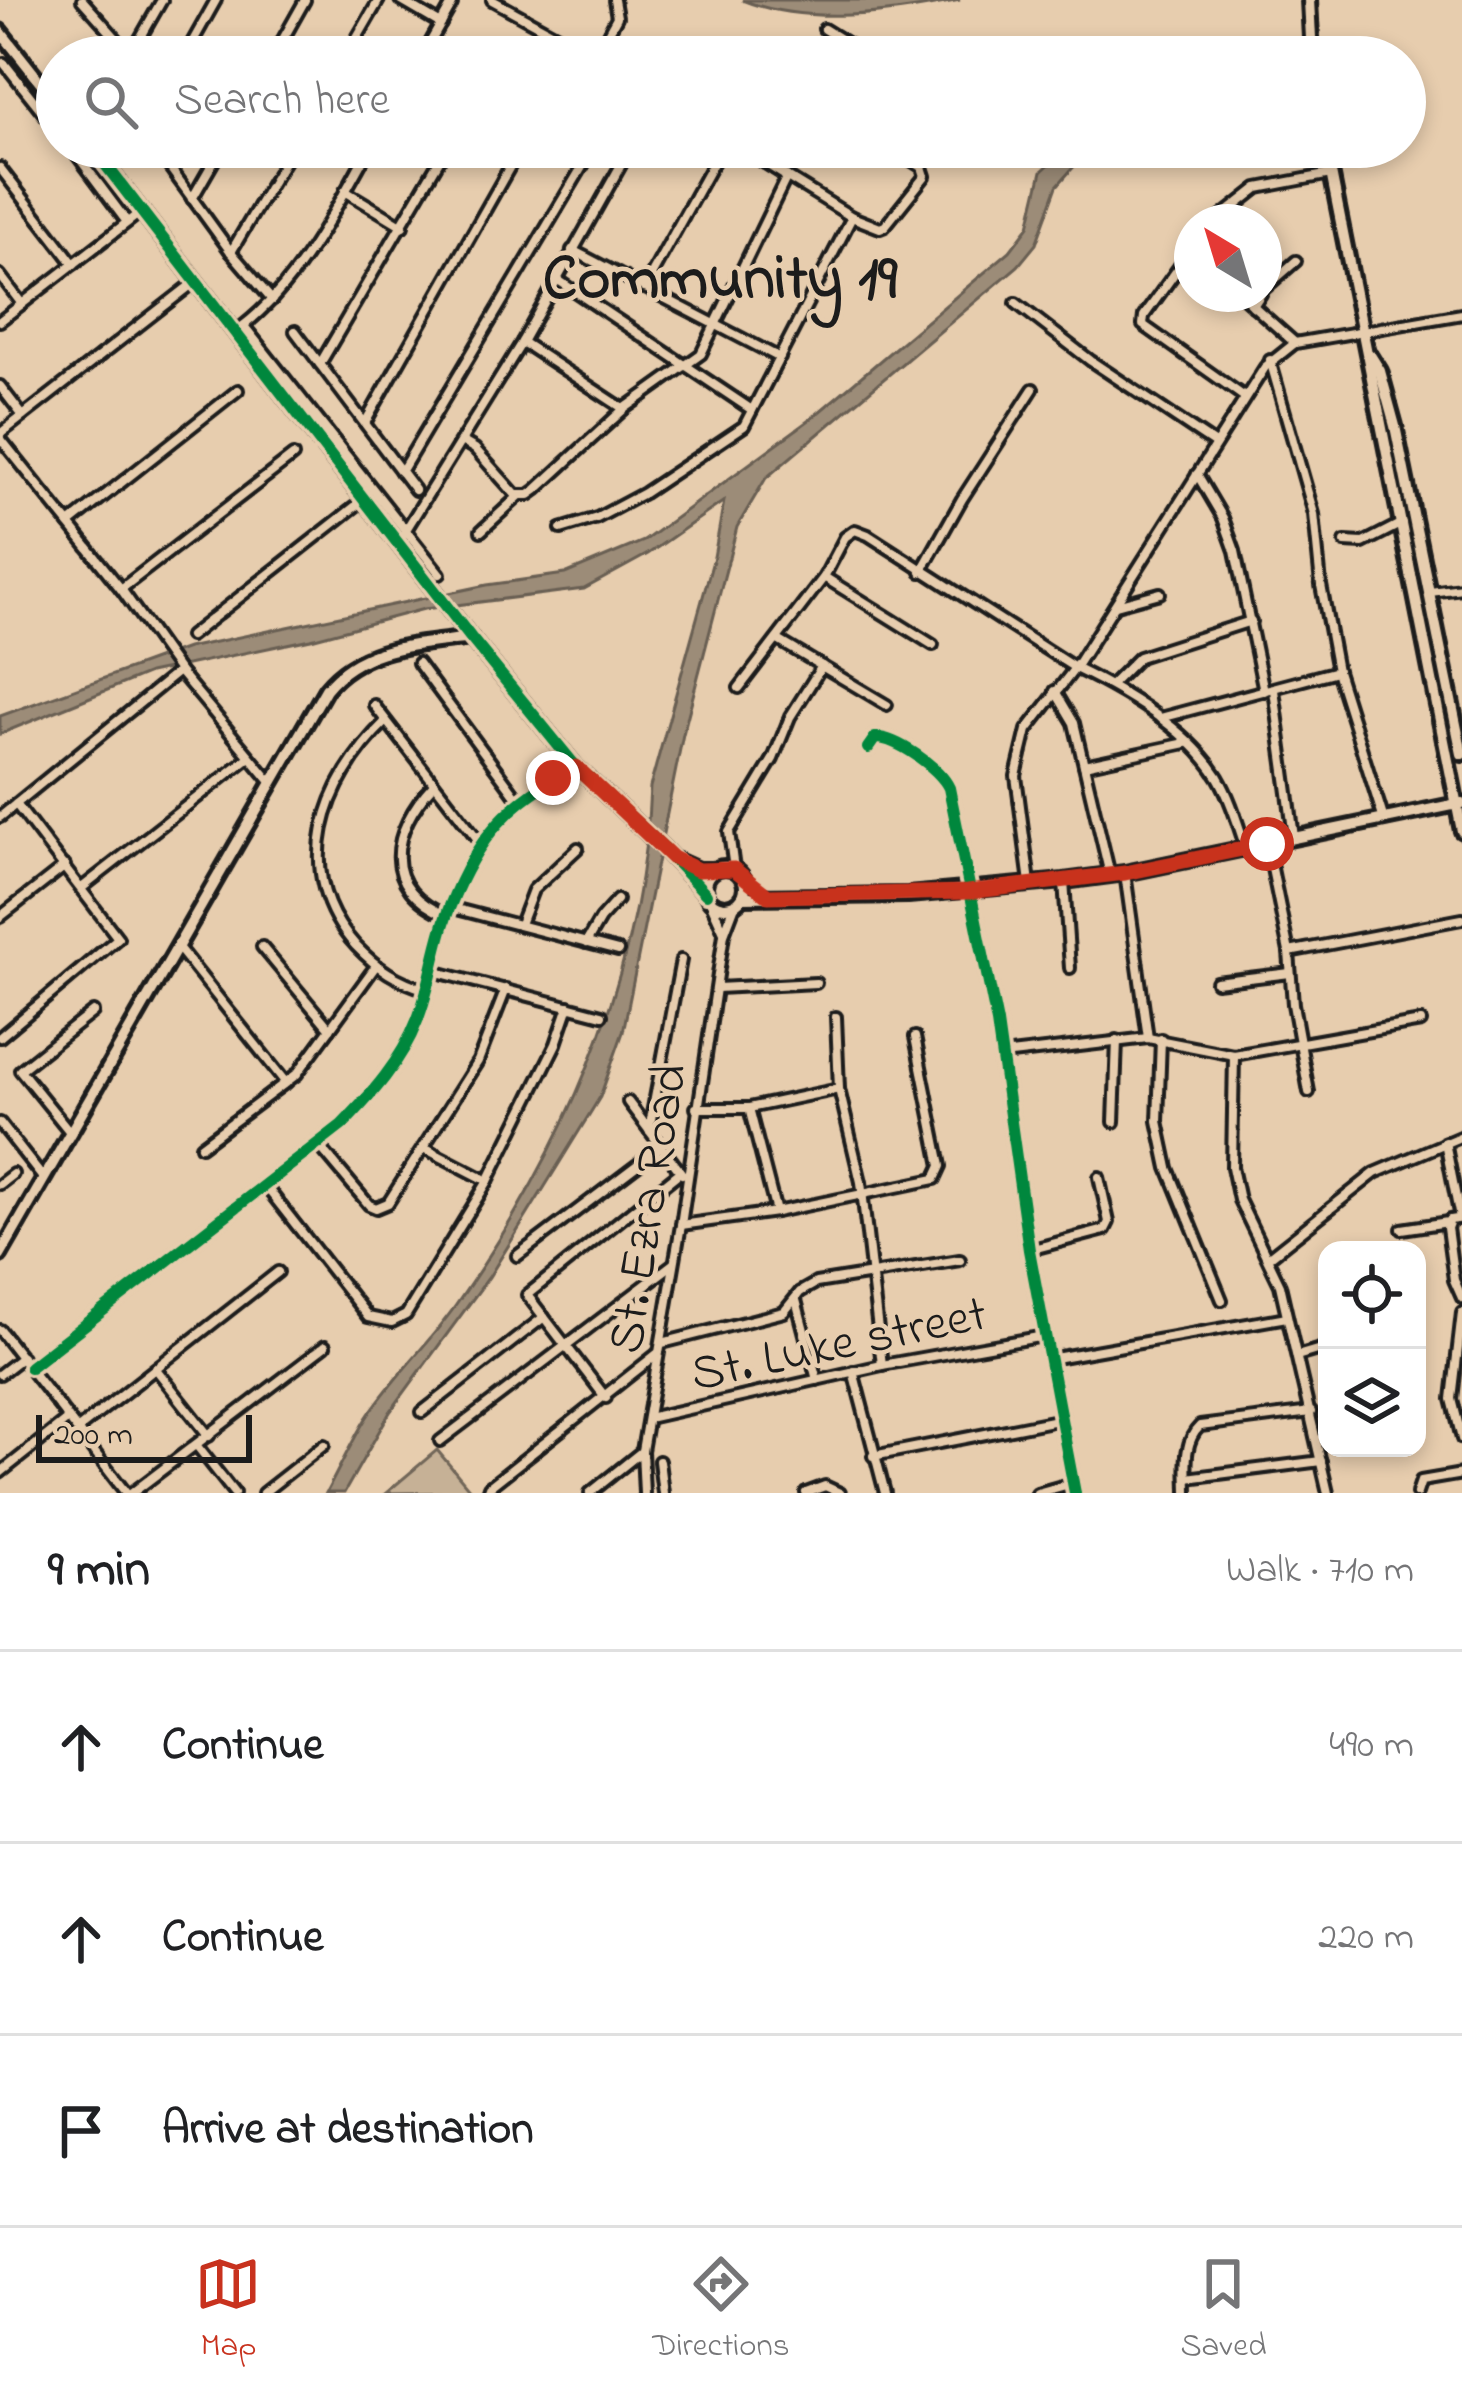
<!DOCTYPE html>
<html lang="en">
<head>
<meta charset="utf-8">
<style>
  :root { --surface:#fff; --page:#f2f2f2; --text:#202124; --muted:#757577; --line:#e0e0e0; --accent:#c8321e }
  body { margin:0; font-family:"Indie Flower",sans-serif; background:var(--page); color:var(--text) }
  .controls { position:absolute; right:36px; bottom:36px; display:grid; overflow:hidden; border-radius:24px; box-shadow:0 6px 18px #0003 }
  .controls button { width:108px; height:108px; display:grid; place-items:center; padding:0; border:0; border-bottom:3px solid var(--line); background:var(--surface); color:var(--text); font:60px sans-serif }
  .compass { position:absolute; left:1174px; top:204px; width:108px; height:108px; border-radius:50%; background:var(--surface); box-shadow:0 6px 18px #0003; rotate:322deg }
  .scale { position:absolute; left:36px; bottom:30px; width:216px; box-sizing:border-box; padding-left:12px; border:6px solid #1c1c1c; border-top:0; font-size:33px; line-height:42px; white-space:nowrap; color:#1c1c1c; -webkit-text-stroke:9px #e7cdae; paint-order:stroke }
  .stop { position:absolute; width:36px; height:36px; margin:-27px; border:9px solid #c8321e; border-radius:50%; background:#fff }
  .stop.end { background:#c8321e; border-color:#fff; box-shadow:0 3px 12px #0008 }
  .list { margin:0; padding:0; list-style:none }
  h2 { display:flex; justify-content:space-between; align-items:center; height:156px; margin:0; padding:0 48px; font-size:51px }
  h2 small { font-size:39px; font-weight:400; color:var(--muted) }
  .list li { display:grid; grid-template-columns:78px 1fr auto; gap:36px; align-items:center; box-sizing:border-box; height:192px; padding:0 48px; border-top:3px solid var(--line) }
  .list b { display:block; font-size:45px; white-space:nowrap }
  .list em { font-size:39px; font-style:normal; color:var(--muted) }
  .icon { flex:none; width:66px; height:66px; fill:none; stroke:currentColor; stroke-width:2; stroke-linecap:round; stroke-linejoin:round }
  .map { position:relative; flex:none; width:1462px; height:1493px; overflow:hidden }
  .search { position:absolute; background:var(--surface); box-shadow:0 6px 18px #0003; left:36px; right:36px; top:36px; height:132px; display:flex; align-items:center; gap:30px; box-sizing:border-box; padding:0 42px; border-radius:66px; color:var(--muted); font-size:45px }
  .sheet { height:732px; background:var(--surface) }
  nav { display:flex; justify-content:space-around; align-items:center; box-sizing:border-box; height:168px; border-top:3px solid var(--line); background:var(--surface); font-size:33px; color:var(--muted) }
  nav a { display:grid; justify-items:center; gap:6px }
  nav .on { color:var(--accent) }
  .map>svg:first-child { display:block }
  .green { fill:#c6b196; stroke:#716659; stroke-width:3 }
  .water { fill:#9c8c78; stroke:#695f53; stroke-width:3 }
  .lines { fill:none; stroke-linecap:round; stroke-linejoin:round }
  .street-casing { stroke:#1c1c1c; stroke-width:16 }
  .secondary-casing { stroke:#1c1c1c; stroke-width:20 }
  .primary-casing { stroke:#1c1c1c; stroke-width:20 }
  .street { stroke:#e7cdae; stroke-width:8 }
  .secondary { stroke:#e7cdae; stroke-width:10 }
  .primary { stroke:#e7cdae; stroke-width:10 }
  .cycleway-casing { stroke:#e7cdae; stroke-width:20 }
  .cycleway { stroke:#00873e; stroke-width:12 }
  .route { stroke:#c8321e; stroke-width:15 }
  .labels { text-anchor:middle; stroke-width:9; stroke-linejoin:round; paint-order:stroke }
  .street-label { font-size:51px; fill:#1c1c1c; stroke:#e7cdae }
  .district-label { font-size:63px; font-weight:bold; fill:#1c1c1c; stroke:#e7cdae }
</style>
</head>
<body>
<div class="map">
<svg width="1462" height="1493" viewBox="0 0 1462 1493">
  <rect width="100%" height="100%" fill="#e7cdae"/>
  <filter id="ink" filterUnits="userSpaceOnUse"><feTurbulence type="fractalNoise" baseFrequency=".00833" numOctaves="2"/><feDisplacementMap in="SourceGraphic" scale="24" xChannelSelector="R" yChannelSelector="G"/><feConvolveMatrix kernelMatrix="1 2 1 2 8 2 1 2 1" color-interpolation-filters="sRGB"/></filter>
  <g filter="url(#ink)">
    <polygon class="green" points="437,1450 472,1492 386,1493"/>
    <g class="water">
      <path d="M742 0H960C892 14 807 26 742 0Z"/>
      <path d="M1068 147H1091L1057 186 1036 244 1018 266 766 478 737 527 683 734 623 1032 600 1097 489 1277 390 1412 344 1493H326C339 1469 351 1443 365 1420 391 1379 428 1345 456 1305 563 1152 643 976 650 787L714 557 724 501 648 554 584 589 424 609 311 639 149 673 0 734V716L187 648 487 585 565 574 644 541 812 418 1010 251 1029 226 1042 171Z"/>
    </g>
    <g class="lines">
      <g class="street-casing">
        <g id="street">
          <polyline points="82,0 131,55"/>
          <polyline points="400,0 441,24"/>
          <polyline points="492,0 596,57"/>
          <polyline points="824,29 869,57"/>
          <polyline points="130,56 162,0"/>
          <polyline points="184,57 216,0"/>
          <polyline points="273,57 305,0"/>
          <polyline points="346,57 379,0"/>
          <polyline points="422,57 452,4"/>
          <polyline points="499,57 508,57"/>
          <polyline points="595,57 617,17 614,0"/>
          <polyline points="689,57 691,53"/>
          <polyline points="4,63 57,130"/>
          <polyline points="71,147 127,222"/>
          <polyline points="155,147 231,252 272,300"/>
          <polyline points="0,168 74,264"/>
          <polyline points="345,191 403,226"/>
          <polyline points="192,199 222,147"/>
          <polyline points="852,217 880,228 885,226 925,176 922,167 890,147"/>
          <polyline points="1215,222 1258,188 1331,174"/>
          <polyline points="1192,249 1144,316 1143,325 1243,396"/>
          <polyline points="572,250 780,358"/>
          <polyline points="231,252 293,147"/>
          <polyline points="0,275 22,304"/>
          <polyline points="555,278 752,410"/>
          <polyline points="644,288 722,147"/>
          <polyline points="1264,289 1296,261"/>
          <polyline points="1240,294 1295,343"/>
          <polyline points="1016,303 1091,361 1215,444"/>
          <polyline points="1253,306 1261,294"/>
          <polyline points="0,321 142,211"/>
          <path d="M243 326C300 282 335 209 370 147"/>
          <polyline points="244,326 440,574"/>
          <polyline points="295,331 415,490"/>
          <polyline points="522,342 624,409"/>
          <polyline points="1270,360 1314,514 1321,585 1337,671 1383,817"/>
          <polyline points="320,364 447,147"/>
          <polyline points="0,386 23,416"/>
          <polyline points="365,423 521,147"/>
          <polyline points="0,434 196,281"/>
          <polyline points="0,438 121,589 179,671 271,782"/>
          <polyline points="463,442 475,449 516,495 529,495 536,490 624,409 701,354 787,176"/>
          <polyline points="401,472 594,147"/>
          <polyline points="1197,474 1223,518 1235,551 1264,691"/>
          <polyline points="69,524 238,390"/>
          <polyline points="561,529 597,518 644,493 744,426 852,217 739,147"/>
          <polyline points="481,531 519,496"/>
          <polyline points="399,541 522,342 631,147"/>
          <polyline points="1345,542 1363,543 1402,523"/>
          <polyline points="921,572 962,499 1033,389"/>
          <polyline points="824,577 933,645"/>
          <polyline points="121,589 293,456"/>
          <polyline points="1430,592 1462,588"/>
          <polyline points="1116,605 1160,593"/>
          <polyline points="190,636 366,498"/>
          <polyline points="778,640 887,705"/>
          <polyline points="418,663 519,800"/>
          <polyline points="1111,685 1139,657 1251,621"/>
          <path d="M739 688 824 577 845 537 855 530 868 535 1075 668C1125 692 1187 728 1218 777 1231 799 1238 825 1246 848"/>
          <polyline points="1274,690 1294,837"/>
          <polyline points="1055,691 1074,723 1110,875"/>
          <polyline points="374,705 480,842"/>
          <polyline points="1160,718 1337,671"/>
          <path d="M386 721C323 782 290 873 356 946 378 969 397 981 427 990"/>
          <path d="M868 748 875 738C895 736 940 768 949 788L997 1023 1029 1250 1075 1493"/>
          <polyline points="1084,765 1186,743"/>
          <path d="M433 785C391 830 379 888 447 916"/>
          <polyline points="0,817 179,671"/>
          <polyline points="1267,844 1289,952 1293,1004 1309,1092"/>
          <polyline points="734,869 729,832 773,759 790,717 822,666"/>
          <polyline points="1125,873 1148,1038"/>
          <polyline points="1064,881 1070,968"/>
          <polyline points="1030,883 1016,776 1027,730 1075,668 1265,367 1295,343 1462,314"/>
          <polyline points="83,887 248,758"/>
          <polyline points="711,903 724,932"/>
          <polyline points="449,907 618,951"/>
          <polyline points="0,917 65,866"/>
          <polyline points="520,924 533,890 578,848"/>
          <polyline points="586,943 600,919 617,900"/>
          <polyline points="177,946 286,1083"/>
          <polyline points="262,947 330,1029"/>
          <polyline points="1289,952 1462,919"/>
          <polyline points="433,971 602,1015"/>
          <polyline points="1216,982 1290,973"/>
          <polyline points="717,988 816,983"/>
          <polyline points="836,1017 839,1089 861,1182 882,1365"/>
          <polyline points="0,1037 118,938 16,804"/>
          <polyline points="1161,1039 1158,1121 1168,1168 1222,1300"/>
          <polyline points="1002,1055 1148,1038 1234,1055 1421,1022"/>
          <polyline points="1234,1055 1232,1167 1239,1200 1280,1285 1328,1493"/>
          <polyline points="628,1102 682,1174"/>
          <polyline points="696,1108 749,1108 839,1089"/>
          <polyline points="749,1108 776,1212"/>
          <polyline points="1114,1122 1117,1040"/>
          <polyline points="0,1123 43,1178"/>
          <polyline points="649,1130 681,960"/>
          <polyline points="70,1132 20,1070 93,1012"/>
          <polyline points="1445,1142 1460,1218"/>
          <polyline points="317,1143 369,1205 376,1208 388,1203 478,1061 506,989"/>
          <polyline points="201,1146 297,1074 375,967"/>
          <polyline points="426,1149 488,1181"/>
          <polyline points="0,1184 13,1174"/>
          <polyline points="264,1184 368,1317 392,1322 406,1315 488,1181 556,1044 569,1006"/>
          <polyline points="1462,1218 1450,1220 1447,1228 1454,1280 1462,1298"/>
          <polyline points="681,1225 776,1212 935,1179 941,1166 915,1037"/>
          <polyline points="1402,1229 1448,1222"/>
          <polyline points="1029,1250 1105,1230 1109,1222 1099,1177"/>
          <polyline points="517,1256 661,1147"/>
          <polyline points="1269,1257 1375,1173 1462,1136"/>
          <polyline points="796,1300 817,1380"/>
          <polyline points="1462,1313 1452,1399 1462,1439"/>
          <polyline points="0,1330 126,1493"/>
          <polyline points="662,1343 784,1312 800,1292 816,1283 960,1260"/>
          <polyline points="1297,1356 1327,1347"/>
          <polyline points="1049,1359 1287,1317"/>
          <path d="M30 1367 342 1125C372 1094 401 1062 417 1021 432 984 435 943 450 906 477 837 510 800 576 767"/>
          <polyline points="156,1369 209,1436"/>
          <polyline points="853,1371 885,1493"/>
          <polyline points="0,1374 22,1357"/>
          <polyline points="606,1398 527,1295 680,1172"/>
          <polyline points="422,1412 544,1317"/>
          <polyline points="648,1418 882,1365 1044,1336"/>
          <polyline points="77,1430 278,1272"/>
          <polyline points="440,1441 673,1264"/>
          <polyline points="197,1446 234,1493"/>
          <polyline points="873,1456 1062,1419"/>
          <polyline points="659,1461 663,1493"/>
          <polyline points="0,1473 68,1419"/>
          <polyline points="1187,1478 1321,1461"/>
          <polyline points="132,1493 325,1346"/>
          <polyline points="263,1493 324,1445"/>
          <polyline points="487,1493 489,1487 657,1354"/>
          <polyline points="590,1493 641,1452"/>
          <polyline points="644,1493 642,1451 681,1225 724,934 735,905"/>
          <polyline points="806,1493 825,1486 840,1493"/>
          <polyline points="1037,1493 1073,1483"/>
          <path d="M1187 1493C1187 1470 1182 1443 1200 1426L1311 1412"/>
          <polyline points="1417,1493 1421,1481 1462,1474"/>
        </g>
      </g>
      <g class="secondary-casing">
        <g id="secondary">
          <polyline points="0,31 57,103"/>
          <polyline points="92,147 471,638 576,767 662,847 706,894"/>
          <polyline points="676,860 698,870 713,870"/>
          <circle cx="725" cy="887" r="20"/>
          <polyline points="743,897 908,895 1064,881 1125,873 1462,803"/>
          <path d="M0 1255 326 689C362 645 418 645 471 638"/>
        </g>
      </g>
      <g class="primary-casing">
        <g id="primary">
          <polyline points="1309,0 1312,57"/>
          <polyline points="1326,147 1462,831"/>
          <polyline points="1370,355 1380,371 1395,426 1462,754"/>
        </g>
      </g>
      <use href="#street" class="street"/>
      <use href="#secondary" class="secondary"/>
      <use href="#primary" class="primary"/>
      <g class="cycleway-casing">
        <g id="cycleway">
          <polyline points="92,147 471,638 576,767 662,847 706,894"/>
          <path d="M868 748 875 738C895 736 940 768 949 788L997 1023 1029 1250 1075 1493"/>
          <path d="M30 1367 342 1125C372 1094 401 1062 417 1021 432 984 435 943 450 906 477 837 510 800 576 767"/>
        </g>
      </g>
      <use href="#cycleway" class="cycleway"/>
    </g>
  </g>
  <g class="lines" filter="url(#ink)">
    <polyline class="route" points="553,778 576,767 673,858 698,870 734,869 768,896 968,892 1125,873 1267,844"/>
  </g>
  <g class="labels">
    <g class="street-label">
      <text transform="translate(645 1208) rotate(-81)" y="18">St. Ezra Road</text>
      <text transform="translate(838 1341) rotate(-12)" y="18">St. Luke street</text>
    </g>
    <g class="district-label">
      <text x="720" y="297">Community 19</text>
    </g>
  </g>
</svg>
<div class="controls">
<button><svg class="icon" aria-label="locate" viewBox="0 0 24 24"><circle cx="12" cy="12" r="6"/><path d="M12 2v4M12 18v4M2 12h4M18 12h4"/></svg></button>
<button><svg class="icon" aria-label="layers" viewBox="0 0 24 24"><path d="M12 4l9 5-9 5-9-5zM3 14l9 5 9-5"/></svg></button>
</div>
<svg class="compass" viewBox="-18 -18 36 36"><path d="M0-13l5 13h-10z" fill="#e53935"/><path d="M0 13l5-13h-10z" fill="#757577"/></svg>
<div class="scale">200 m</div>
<div class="stop" style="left:1267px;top:844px"></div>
<div class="stop end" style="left:553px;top:778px"></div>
<div class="search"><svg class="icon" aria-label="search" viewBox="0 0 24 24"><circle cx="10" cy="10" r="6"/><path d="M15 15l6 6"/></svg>Search here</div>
</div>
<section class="sheet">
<h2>9 min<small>Walk · 710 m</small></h2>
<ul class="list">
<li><svg class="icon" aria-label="ahead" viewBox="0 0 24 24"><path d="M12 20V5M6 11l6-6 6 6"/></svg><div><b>Continue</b></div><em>490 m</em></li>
<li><svg class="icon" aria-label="ahead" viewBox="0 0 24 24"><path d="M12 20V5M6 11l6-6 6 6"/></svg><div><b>Continue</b></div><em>220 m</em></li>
<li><svg class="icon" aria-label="arrive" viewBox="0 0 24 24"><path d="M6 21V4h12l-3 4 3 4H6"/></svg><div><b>Arrive at destination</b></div></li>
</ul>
</section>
<nav>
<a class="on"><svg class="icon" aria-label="map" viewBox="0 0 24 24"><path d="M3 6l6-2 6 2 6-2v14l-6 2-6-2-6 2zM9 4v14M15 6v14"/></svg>Map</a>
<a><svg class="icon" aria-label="directions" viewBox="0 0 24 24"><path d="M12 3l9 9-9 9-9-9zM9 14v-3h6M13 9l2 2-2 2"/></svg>Directions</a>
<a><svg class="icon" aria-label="saved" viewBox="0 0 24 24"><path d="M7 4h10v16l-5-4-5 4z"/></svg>Saved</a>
</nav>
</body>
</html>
